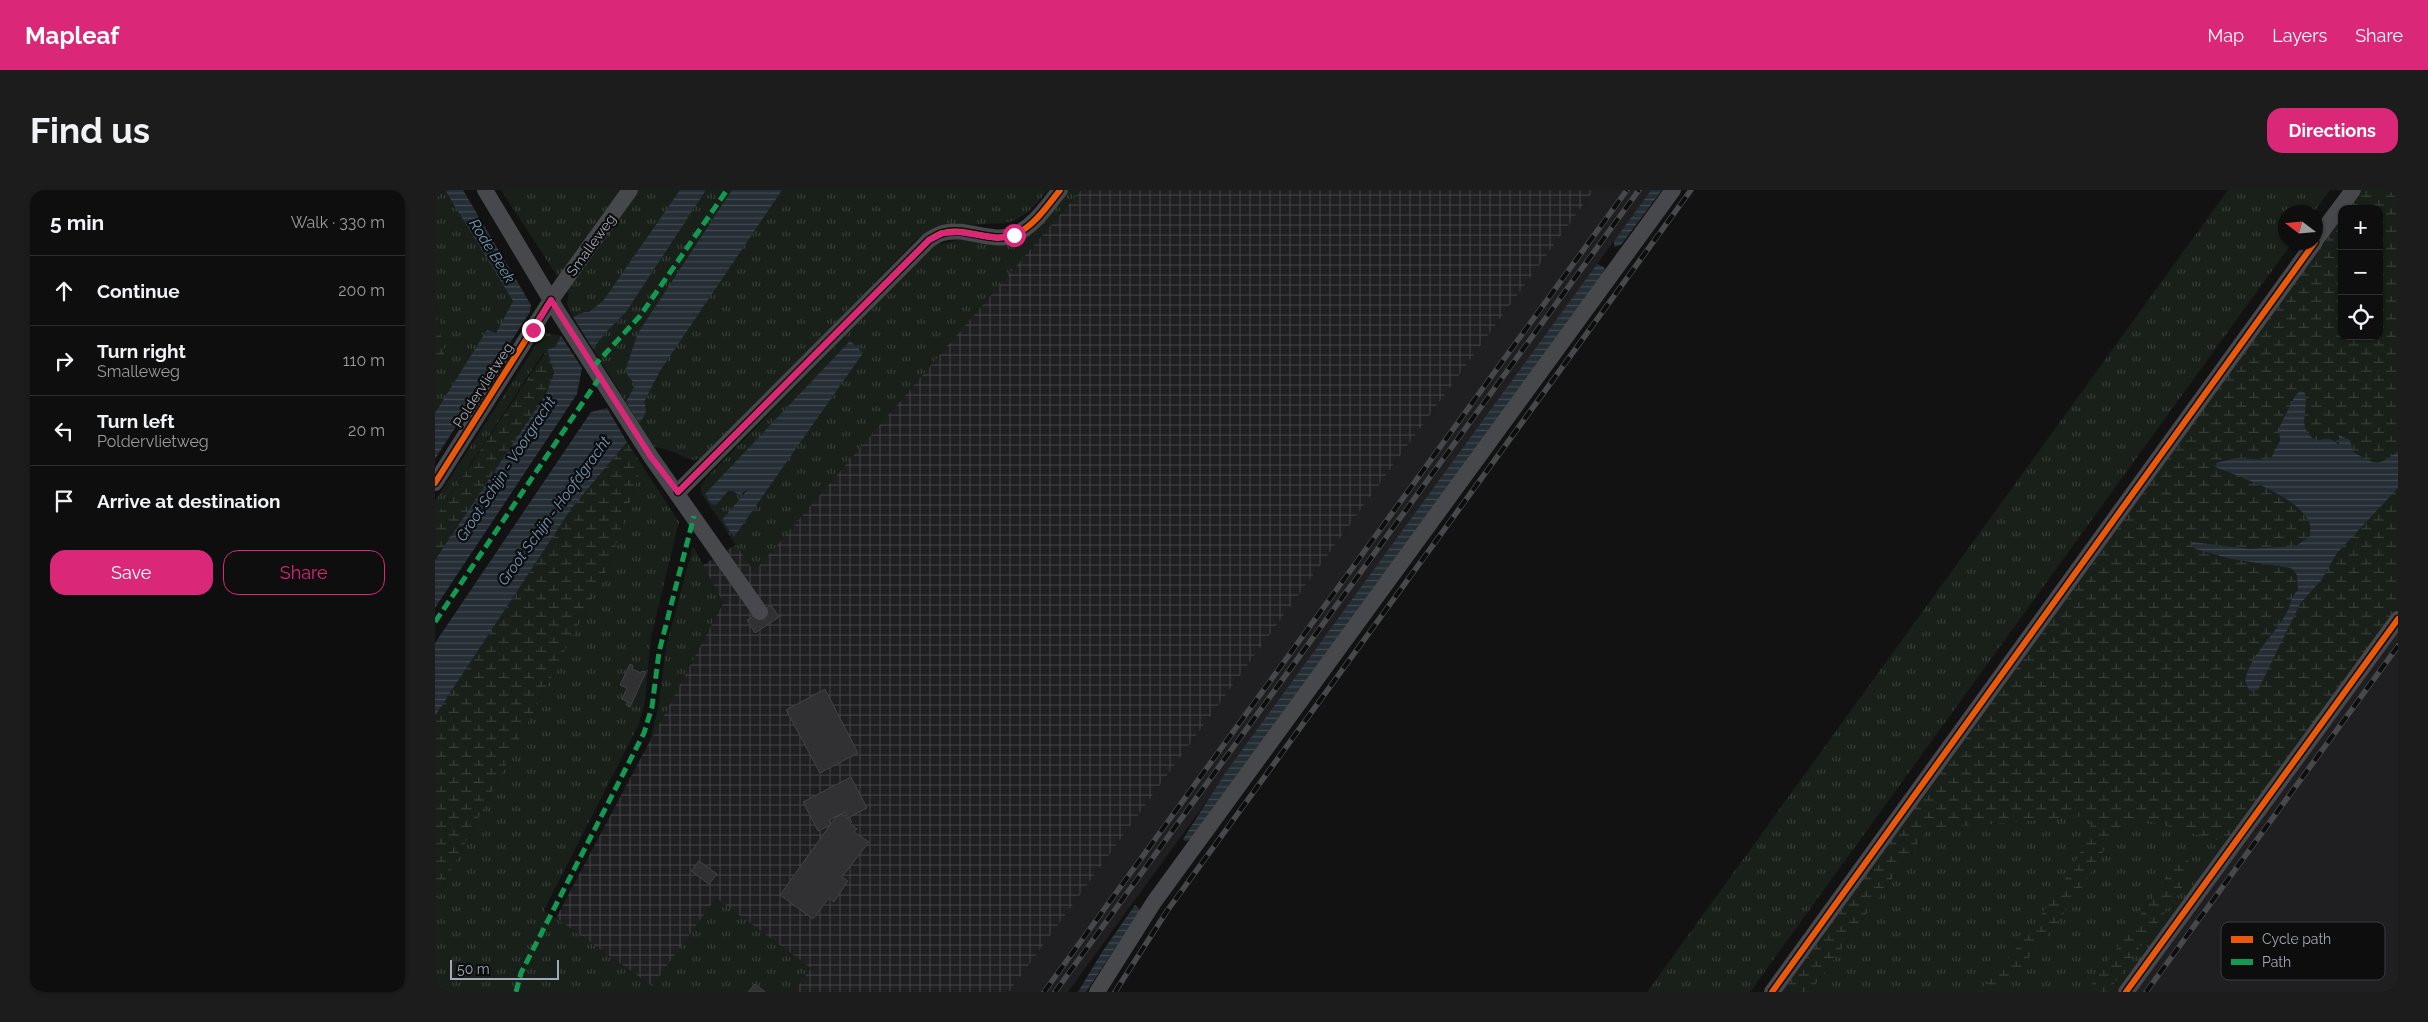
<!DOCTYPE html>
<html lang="en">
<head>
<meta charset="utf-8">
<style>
  :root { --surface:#0e0e0e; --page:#1c1c1c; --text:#f1f3f6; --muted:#9b9c9e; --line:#2e2e2e; --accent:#db2777 }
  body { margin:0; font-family:Raleway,sans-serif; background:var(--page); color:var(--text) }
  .controls { position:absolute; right:15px; top:15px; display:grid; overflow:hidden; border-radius:10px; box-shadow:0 1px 4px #0004 }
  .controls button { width:45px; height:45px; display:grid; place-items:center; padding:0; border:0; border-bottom:1px solid var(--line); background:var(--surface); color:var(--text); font:25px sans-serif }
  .compass { position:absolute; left:1843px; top:15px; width:45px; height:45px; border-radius:50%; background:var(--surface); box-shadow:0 1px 4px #0004; rotate:286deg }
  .scale { position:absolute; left:15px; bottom:12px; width:109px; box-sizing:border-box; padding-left:5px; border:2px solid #a1a8b6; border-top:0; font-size:14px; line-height:18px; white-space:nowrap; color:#a1a8b6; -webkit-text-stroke:4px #0d0d0e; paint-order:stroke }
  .stop { position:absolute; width:15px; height:15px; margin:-11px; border:4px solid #db2777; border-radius:50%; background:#fff }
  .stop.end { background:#db2777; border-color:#fff; box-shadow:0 1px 5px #0008 }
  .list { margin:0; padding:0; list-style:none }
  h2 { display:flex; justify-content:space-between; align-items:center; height:65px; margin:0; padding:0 20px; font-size:21px }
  h2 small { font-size:16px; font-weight:400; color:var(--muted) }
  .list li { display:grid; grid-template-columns:32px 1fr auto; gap:15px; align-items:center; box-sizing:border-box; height:70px; padding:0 20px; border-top:1px solid var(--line) }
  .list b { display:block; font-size:19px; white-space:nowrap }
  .list p { margin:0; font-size:16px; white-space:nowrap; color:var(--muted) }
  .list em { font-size:16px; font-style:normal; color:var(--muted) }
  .actions { display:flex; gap:10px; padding:15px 20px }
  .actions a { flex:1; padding:11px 0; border:1px solid var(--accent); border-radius:15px; text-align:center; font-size:18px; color:var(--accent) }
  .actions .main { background:var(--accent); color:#fff }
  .icon { flex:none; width:28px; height:28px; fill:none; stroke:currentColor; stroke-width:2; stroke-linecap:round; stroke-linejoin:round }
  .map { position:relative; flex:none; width:1963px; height:802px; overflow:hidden; border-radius:15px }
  header { display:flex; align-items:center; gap:30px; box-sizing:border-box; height:70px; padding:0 25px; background:var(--accent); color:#fff }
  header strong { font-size:24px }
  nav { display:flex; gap:28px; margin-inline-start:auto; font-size:18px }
  .intro { display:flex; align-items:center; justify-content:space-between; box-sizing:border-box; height:120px; padding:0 30px }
  h1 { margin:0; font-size:35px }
  .button { padding:12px 22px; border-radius:15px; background:var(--accent); color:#fff; font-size:18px; font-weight:700 }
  main { display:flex; gap:30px; padding:0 30px }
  aside { flex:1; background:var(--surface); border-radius:15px; box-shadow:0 1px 4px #0004 }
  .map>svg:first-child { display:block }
  .built { fill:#1f1f21 }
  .industrial { fill:url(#industrial-grid) }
  .grass { fill:url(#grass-tufts) }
  .wetland { fill:url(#wetland-marsh) }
  .water { fill:url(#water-rules) }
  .building { fill:#313134; stroke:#414347 }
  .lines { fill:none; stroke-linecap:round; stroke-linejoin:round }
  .minor { stroke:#46484c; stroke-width:16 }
  .rail-casing { stroke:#46484b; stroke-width:5.5 }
  .rail { stroke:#0d0d0e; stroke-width:4; stroke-dasharray:11; stroke-linecap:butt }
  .quiet { stroke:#139951; stroke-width:5; stroke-dasharray:10 5; stroke-linecap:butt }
  .cycleway-casing { stroke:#0d0d0e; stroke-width:9 }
  .cycleway { stroke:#e8590c; stroke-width:6 }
  .route { stroke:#db2777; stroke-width:6 }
  .labels { text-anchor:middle; stroke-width:4.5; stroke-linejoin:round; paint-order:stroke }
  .street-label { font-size:14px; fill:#a1a8b6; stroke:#0d0d0e }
  .water-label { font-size:15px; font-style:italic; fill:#7497b5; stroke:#0d0d0e }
  .key { fill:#0d0d0e; stroke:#393c40; stroke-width:1 }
  .key-label { font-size:14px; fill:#a1a8b6 }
</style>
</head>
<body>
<header>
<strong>Mapleaf</strong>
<nav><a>Map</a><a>Layers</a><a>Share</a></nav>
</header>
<div class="intro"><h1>Find us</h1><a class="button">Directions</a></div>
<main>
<aside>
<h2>5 min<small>Walk · 330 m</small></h2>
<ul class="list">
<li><svg class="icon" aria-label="ahead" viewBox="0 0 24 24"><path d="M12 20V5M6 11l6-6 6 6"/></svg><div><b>Continue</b></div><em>200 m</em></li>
<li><svg class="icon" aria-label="right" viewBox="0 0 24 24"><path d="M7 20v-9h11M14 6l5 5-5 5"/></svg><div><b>Turn right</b><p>Smalleweg</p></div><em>110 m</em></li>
<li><svg class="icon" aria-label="left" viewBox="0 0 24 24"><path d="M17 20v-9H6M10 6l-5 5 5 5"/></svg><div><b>Turn left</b><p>Poldervlietweg</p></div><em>20 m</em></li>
<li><svg class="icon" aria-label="arrive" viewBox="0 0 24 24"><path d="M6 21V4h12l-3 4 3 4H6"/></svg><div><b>Arrive at destination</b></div></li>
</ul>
<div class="actions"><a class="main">Save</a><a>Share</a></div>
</aside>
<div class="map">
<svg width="1963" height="802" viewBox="0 0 1963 802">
  <defs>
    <pattern id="industrial-grid" width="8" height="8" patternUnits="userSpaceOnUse" patternTransform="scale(1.25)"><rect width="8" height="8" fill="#1f1f21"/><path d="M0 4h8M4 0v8" fill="none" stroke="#3c3d3f"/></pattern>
    <pattern id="grass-tufts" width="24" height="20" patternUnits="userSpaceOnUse" patternTransform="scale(1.25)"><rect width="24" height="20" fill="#182019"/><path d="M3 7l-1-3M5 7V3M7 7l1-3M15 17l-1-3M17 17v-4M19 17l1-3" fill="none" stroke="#363e38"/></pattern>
    <pattern id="wetland-marsh" width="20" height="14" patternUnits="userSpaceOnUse" patternTransform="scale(1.25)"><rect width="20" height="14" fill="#182019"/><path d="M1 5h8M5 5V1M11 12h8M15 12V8" fill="none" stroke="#363e38"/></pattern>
    <pattern id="water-rules" width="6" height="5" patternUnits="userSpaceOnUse" patternTransform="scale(1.25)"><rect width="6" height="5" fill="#252e35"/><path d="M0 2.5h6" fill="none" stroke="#424950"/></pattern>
  </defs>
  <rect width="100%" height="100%" fill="#121213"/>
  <g class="built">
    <polygon points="1159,0 1216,0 633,802 574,802"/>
    <polygon points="1963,439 1963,802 1700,802"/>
  </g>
  <polygon class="industrial" points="646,0 1159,0 574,802 225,802 121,728 288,413 268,375 302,354 319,381"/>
  <g class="grass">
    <polygon points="0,0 14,0 83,109 0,252 0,184 10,168 0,109"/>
    <path d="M66 0H613C603 11 595 23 582 29 571 35 560 33 548 34 525 35 501 37 482 49L271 265C257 275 252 267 238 262 232 260 225 258 218 256L134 120 132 112 134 104Z"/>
    <polygon points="629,0 646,0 319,382 266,303 266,295 273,286 499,56 524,50 568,50"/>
    <polygon points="1793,0 1895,0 1879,22 1850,22 1850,52 1857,53 1315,802 1212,802"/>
    <polygon points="112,143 126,146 120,157 108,163 0,328 0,311 101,155"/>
    <polygon points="207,275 244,332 216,447 210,512 204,534 109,720 217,796 281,708 376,778 359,802 0,802 0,711 174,376"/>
    <polygon points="258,356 288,412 214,554 223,520 231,457"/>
    <polygon points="1685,623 1792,653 1684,802 1375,802 1493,639"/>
  </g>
  <g class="wetland">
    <path d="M1927 0H1963V420L1792 653 1703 628 1693 631 1679 641C1650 701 1608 753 1564 802H1544L1589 749 1631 688 1654 647 1656 637 1653 626 1493 639 1375 802H1347L1907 28V146H1944V19H1913Z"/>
    <polygon points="0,110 10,168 0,184"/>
    <polygon points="112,160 119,183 111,204 0,370 0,328"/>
    <polygon points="192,252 207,275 174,376 0,711 0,526 136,319"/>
    <polygon points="1740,670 1753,670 1757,678 1744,703 1673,802 1651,802 1727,694"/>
  </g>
  <g class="water">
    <polygon points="10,0 28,0 96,115 95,122 0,269 0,223 52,140 61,143 78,111"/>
    <polygon points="245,0 271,0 191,122 170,143 158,159 138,127 149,122 154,122 168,111"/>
    <path d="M297 0H347L225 181 209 212C213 221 210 226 204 233L191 212 200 195 190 181 203 143Z"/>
    <polygon points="1216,0 1227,0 1186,55 1179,57 1179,51"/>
    <polygon points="1162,74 1169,77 1170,81 755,650 750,651 748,649 791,582"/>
    <polygon points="126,146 147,178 142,204 0,418 0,370 111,204 119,183 112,160 120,157"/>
    <polygon points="415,151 428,163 299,347 287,330 314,298 304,305 298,301 293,301 281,315 276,314 270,304"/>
    <path d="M1865 201 1870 203C1874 223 1860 238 1882 251 1893 248 1896 248 1904 255V245L1915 250 1918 262C1940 274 1942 278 1963 261V298L1902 363 1887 389 1865 414 1823 500 1815 501C1812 496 1809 492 1811 487 1818 461 1842 443 1853 420 1857 411 1856 407 1863 400L1862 385 1856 378 1796 369 1761 359 1757 357V352L1815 359 1861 356 1875 346C1875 343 1876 338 1875 335 1867 307 1805 287 1780 277L1781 273 1801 268 1835 270 1845 251 1844 238 1860 206Z"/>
    <polygon points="172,218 192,252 136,319 0,526 0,453 156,222"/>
    <polygon points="700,715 705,719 703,724 651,802 643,802 667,762"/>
  </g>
  <g class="building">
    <polygon points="336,415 344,427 320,443 312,430"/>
    <polygon points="195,474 198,476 197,479 206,483 207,481 211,482 195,517 191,515 193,512 187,509 192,498 185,495"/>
    <polygon points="390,499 423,563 385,583 351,520"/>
    <polygon points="416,587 432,618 413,628 410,622 394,630 396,635 383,641 368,612"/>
    <polygon points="407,624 417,632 415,634 422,639 419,642 434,652 407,687 413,691 399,712 394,708 378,729 345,705 400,628"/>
    <polygon points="264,671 282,684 274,694 256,681"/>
    <polygon points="320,794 330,802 313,802"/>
  </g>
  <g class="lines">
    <g class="minor">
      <polyline points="50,0 123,122 216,267 325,422"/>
      <polyline points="1880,51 1918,0"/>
      <polyline points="0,293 116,110 195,0"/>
      <path d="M243 302 494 50C498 48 503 44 508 43 531 36 558 55 581 44 600 35 612 16 625 0"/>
      <polyline points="662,802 719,712 1238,0"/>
      <polyline points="1337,802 1880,52"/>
      <polyline points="1691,802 1963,429"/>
    </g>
    <g class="rail-casing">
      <g id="rail">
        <polyline points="609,802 1192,0"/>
        <polyline points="620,802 1204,0"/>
        <polyline points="680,802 732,721 1256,0"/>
        <polyline points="1711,802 1963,456"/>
      </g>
    </g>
    <use href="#rail" class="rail"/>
    <g class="quiet">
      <polyline points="158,177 205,126 292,0"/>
      <polyline points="0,432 165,187"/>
      <polyline points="81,802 86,783 209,543 217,517 224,462 259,326"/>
    </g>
    <g class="cycleway-casing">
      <g id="cycleway">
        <polyline points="0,293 116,110"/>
        <path d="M243 302 494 50C498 48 503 44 508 43 531 36 558 55 581 44 600 35 612 16 625 0"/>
        <polyline points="1337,802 1880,52"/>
        <polyline points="1691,802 1963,429"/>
      </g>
    </g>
    <use href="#cycleway" class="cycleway"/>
  </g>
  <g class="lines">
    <polyline class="route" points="98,140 116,110 216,267 243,302 494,50 508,43 524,42 563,48 579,45"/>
  </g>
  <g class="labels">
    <g class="street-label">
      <text transform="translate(156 55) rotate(-54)" y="5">Smalleweg</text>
      <text transform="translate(48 195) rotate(-57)" y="5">Poldervlietweg</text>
    </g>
    <g class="water-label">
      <text transform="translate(57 61) rotate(58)" y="5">Rode Beek</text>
      <text transform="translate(71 279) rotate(-57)" y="5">Groot Schijn - Voorgracht</text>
      <text transform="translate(119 321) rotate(-54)" y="5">Groot Schijn - Hoofdgracht</text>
    </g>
  </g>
  <rect x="1786" y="732" width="164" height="58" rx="8" class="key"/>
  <rect x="1796" y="746" width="22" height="7" fill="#e8590c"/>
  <rect x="1796" y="769" width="22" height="6" fill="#139951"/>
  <g class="key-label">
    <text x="1827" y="754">Cycle path</text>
    <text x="1827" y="777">Path</text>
  </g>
</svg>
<div class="controls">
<button>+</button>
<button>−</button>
<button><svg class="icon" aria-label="locate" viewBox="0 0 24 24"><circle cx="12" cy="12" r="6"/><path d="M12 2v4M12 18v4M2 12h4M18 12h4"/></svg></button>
</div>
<svg class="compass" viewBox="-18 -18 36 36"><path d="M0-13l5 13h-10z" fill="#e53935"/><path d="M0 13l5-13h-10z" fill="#9b9c9e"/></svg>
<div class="scale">50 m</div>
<div class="stop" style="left:579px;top:45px"></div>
<div class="stop end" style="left:98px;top:140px"></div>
</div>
</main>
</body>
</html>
